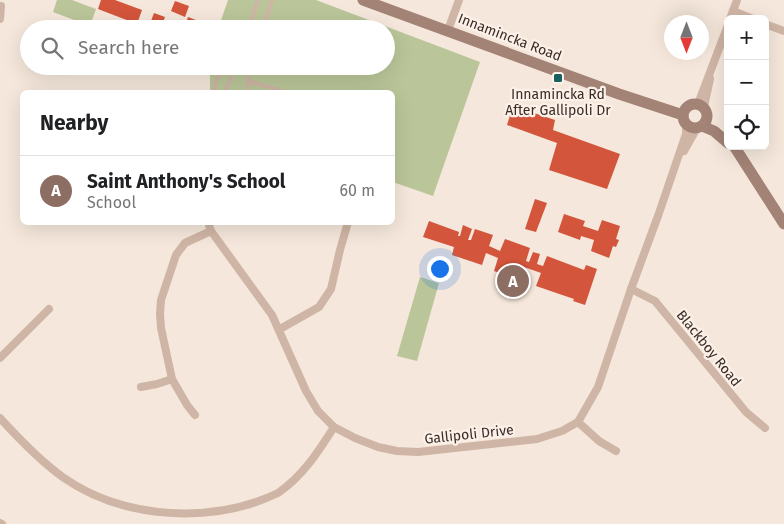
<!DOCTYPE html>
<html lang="en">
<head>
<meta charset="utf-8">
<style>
  :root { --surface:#fff; --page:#f2f2f2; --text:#202124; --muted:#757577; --line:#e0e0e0; --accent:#111827 }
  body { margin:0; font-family:"Fira Sans",sans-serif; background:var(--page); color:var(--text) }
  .controls { position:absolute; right:15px; top:15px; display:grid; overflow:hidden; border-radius:8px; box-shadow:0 5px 20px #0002 }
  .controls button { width:45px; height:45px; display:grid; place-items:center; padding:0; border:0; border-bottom:1px solid var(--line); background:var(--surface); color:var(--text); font:25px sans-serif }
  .compass { position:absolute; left:664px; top:15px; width:45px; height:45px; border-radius:50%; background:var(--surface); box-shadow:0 5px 20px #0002; rotate:180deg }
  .you { position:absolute; left:439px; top:268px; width:18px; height:18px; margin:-12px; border:4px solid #fff; border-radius:50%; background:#1a73e8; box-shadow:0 0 0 8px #1a73e833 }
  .badge { display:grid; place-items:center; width:32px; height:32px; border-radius:50%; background:var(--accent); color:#fff; font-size:16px; font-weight:700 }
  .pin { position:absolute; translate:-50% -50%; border:2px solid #fff; box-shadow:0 1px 5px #0006 }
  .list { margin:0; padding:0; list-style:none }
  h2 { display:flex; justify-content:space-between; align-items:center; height:65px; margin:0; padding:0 20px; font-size:21px }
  h2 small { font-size:16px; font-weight:400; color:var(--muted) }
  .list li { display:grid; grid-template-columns:32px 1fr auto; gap:15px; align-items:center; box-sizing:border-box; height:70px; padding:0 20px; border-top:1px solid var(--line) }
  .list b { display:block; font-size:19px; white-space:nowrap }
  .list p { margin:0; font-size:16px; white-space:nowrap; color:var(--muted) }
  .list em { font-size:16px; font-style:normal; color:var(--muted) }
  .icon { flex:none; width:28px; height:28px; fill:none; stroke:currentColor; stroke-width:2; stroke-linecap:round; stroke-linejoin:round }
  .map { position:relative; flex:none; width:784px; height:524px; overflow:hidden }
  .search { position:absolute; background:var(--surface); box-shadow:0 5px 20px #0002; left:20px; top:20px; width:375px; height:55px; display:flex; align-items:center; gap:12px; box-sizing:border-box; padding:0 18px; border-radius:28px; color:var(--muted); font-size:19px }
  .panel { position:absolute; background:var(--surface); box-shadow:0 5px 20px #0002; left:20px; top:90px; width:375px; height:135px; border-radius:8px }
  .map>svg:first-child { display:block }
  .green { fill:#bac699 }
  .building { fill:#d3553b }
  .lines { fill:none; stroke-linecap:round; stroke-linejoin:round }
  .lane { stroke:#cfb5a5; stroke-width:4 }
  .street { stroke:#cfb5a5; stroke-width:8 }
  .secondary { stroke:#a38376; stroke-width:11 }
  .poi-dot { fill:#186060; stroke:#fcf1e8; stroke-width:2 }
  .labels { text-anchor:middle; stroke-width:4.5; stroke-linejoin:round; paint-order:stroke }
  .street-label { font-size:14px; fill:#3a2c27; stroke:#fcf1e8 }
  .poi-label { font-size:14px; fill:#3a2c27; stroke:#fcf1e8 }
</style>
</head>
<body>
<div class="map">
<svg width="784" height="524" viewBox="0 0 784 524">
  <rect width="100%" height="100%" fill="#f5e7db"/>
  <g class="green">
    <polygon points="57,0 72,0 96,9 90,26 53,12"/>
    <polygon points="228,0 316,0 480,62 433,196 393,182 392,92 210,92 210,66 386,66 386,29 218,29"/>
    <polygon points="420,277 439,283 417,361 397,356"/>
  </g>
  <g class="building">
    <polygon points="101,0 115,0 142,10 137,24 98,9"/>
    <polygon points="175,1 189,6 185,17 171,11"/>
    <polygon points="154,13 165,17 162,25 151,21"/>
    <polygon points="188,17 201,22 199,29 184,29"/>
    <polygon points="95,21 116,29 91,29"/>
    <polygon points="58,66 82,66 81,71 74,69 73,72"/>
    <polygon points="513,106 555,120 553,130 620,154 607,189 549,170 557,143 507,125"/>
    <polygon points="535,199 547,203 536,232 525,229"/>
    <polygon points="564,214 585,221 583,226 598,231 602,220 620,226 616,239 619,240 616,247 613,246 609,258 591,251 594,240 581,236 580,240 558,232"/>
    <polygon points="429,221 459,232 458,236 460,236 463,225 472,229 468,240 471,240 475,229 493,235 489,246 500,251 505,239 530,248 526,261 529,262 533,252 540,254 537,264 543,266 547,256 584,270 586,265 597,269 585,305 573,301 574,299 536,286 541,273 524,267 519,280 494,271 498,258 486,253 482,265 452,255 454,247 423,237"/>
  </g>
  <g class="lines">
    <g class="lane">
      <polyline points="248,29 258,0"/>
      <polyline points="263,29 272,0"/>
      <polyline points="248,81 286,92"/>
      <path d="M216 92C211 78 224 71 236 66"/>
      <polyline points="225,92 236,66"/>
      <polyline points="247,92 250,66"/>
    </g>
    <g class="street">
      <polyline points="733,11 753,19"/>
      <polyline points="0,19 1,6"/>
      <polyline points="730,19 737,0"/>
      <polyline points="765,24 784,31"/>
      <polyline points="448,30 459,0"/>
      <polyline points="698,104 728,25"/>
      <polyline points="704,107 710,79"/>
      <polyline points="684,151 697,128"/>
      <polyline points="208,222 211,231 272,315 306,391 318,411 334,427 355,438 378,447 397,451 418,452 537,439 562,431 578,422 598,387 631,289 658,216 686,134 686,125"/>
      <polyline points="631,289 655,301 746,412 765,428"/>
      <polyline points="280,329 319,307 331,289 340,250 348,222"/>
      <polyline points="0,358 49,309"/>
      <polyline points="141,387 157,384 172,379"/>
      <polyline points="195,415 187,405 172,379 161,328 160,314 161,300 176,255 185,243 211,231"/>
      <path d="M0 418C20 440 40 461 64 478 125 520 214 524 278 493 303 476 318 452 334 427"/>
      <polyline points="578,422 599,441 616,451"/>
      <polyline points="0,523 2,524"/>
    </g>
    <g class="secondary">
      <polyline points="363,0 619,94 683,115"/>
      <circle cx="695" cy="116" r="12"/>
      <polyline points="702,126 714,131 728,143"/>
      <polyline points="734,146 784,224"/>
    </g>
  </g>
  <rect class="poi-dot" x="553" y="73" width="10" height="10" rx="2.5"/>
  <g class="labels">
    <g class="street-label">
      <text transform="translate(510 37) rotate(21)" y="5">Innamincka Road</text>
      <text transform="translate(709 348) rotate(51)" y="5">Blackboy Road</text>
      <text transform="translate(469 434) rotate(-6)" y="5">Gallipoli Drive</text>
    </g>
    <g class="poi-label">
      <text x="558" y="99">Innamincka Rd<tspan x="558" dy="16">After Gallipoli Dr</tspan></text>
    </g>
  </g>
</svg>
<div class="controls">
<button>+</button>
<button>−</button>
<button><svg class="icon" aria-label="locate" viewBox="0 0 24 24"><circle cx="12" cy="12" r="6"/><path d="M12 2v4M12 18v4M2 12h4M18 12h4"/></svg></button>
</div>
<svg class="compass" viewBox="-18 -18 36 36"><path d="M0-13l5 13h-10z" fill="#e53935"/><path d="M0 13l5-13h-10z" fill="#757577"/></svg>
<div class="you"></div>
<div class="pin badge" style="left:513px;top:281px;background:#8d6e63">A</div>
<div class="search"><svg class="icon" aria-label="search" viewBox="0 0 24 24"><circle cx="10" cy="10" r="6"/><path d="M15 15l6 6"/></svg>Search here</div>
<section class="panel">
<h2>Nearby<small></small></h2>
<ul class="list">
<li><span class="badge" style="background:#8d6e63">A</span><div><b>Saint Anthony's School</b><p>School</p></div><em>60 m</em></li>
</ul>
</section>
</div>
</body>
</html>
